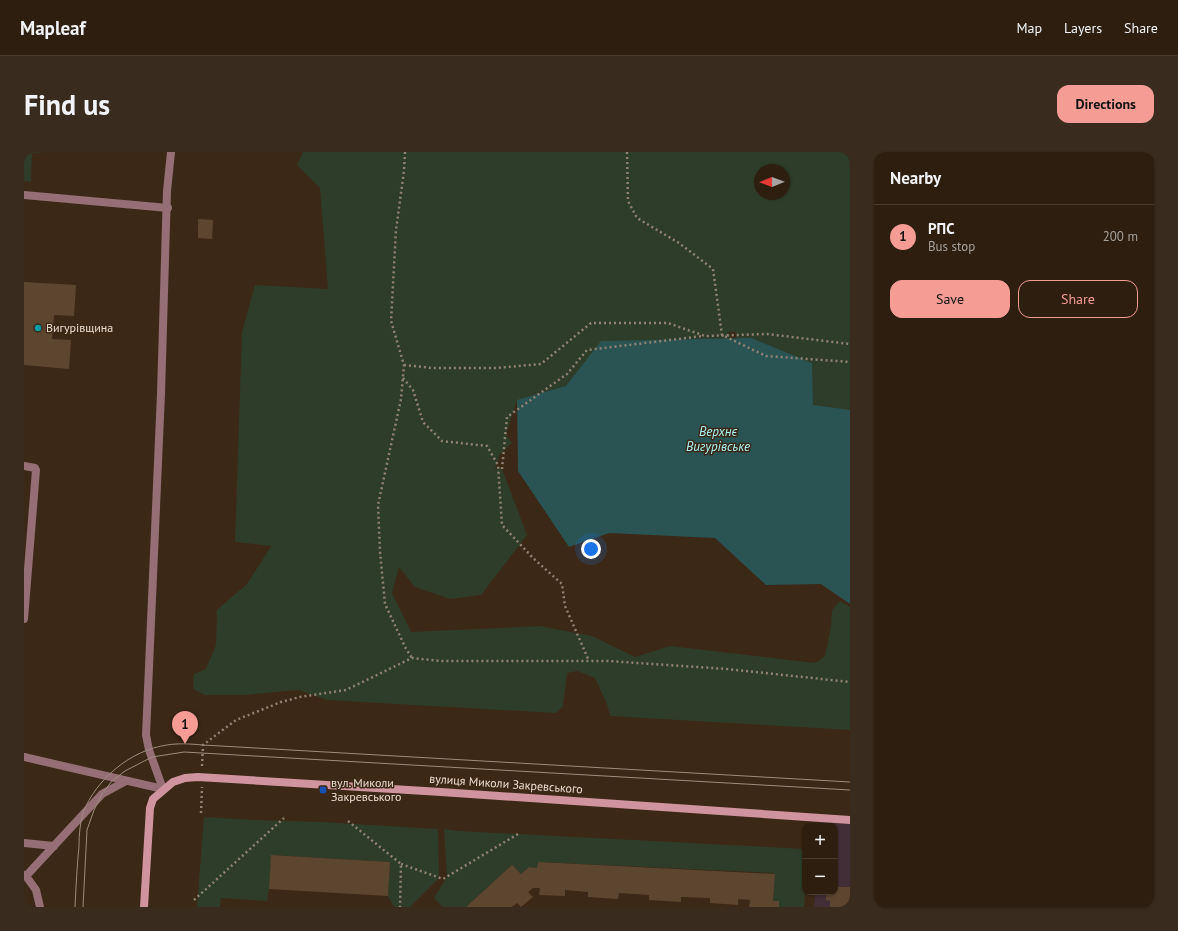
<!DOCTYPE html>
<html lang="en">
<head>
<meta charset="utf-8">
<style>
  :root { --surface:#2d1e10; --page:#392b1e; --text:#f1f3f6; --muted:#a7a29f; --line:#483c30; --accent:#f59c94 }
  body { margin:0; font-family:"PT Sans",sans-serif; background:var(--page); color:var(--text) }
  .controls { position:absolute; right:12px; bottom:12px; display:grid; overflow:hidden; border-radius:8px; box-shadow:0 1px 3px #0004 }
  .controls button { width:36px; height:36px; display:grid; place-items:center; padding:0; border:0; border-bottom:1px solid var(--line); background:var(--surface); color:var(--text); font:20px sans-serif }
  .compass { position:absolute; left:730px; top:12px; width:36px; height:36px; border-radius:50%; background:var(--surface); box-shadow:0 1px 3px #0004; rotate:269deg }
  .you { position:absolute; left:567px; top:397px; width:14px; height:14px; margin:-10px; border:3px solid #fff; border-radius:50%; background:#1a73e8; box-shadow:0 0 0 6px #1a73e833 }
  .badge { display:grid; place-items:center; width:26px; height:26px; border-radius:50%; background:var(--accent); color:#111; font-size:13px; font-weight:700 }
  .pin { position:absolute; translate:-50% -33px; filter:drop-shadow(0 1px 2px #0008) }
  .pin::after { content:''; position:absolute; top:21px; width:14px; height:12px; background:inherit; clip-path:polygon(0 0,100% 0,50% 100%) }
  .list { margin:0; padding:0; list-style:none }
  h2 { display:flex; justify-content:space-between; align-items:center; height:52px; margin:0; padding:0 16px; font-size:17px }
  h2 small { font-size:13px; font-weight:400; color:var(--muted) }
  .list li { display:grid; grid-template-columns:26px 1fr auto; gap:12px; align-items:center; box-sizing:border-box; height:64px; padding:0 16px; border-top:1px solid var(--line) }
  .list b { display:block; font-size:15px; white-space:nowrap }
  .list p { margin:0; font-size:13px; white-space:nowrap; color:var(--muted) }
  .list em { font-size:13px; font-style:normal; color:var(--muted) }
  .actions { display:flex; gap:8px; padding:12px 16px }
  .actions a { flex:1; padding:9px 0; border:1px solid var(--accent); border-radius:12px; text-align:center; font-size:14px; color:var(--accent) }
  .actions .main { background:var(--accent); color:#111 }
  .map { position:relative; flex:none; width:826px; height:755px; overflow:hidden; border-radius:12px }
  header { display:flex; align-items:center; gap:24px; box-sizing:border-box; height:56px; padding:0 20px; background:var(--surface); border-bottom:1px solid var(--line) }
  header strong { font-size:19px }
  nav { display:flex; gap:22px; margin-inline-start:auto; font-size:14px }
  .intro { display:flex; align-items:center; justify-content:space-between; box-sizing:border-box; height:96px; padding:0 24px }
  h1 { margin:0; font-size:28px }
  .button { padding:10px 18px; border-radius:12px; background:var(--accent); color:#111; font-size:14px; font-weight:700 }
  main { display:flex; gap:24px; padding:0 24px }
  aside { flex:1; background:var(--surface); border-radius:12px; box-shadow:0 1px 3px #0004 }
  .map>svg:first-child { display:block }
  .commercial { fill:#412e36 }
  .green { fill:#2e3d29; fill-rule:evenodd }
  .water { fill:#2a5354 }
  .building { fill:#5d4630 }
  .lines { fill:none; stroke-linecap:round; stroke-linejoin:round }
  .path { stroke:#928273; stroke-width:2.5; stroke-dasharray:2 3; stroke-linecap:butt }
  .lane { stroke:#956f75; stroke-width:8 }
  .secondary { stroke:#cf949d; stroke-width:8 }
  .tram { stroke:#9d8d7e; stroke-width:1 }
  .culture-dot { fill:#0f9aa8; stroke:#3c2816; stroke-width:1.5 }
  .transit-dot { fill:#1a4fb4; stroke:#3c2816; stroke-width:1.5 }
  .labels { text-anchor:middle; stroke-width:3; stroke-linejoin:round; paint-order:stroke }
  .poi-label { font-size:12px; fill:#eaddd2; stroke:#3c2816; text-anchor:start }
  .street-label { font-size:12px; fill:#eaddd2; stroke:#3c2816 }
  .water-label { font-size:13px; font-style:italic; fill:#a7f5f8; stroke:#3c2816 }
</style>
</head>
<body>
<header>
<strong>Mapleaf</strong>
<nav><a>Map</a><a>Layers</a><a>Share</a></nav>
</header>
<div class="intro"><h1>Find us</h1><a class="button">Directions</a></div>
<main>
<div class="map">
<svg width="826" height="755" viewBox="0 0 826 755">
  <rect width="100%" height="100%" fill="#3c2816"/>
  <polygon class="commercial" points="796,670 826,672 826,755 790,755 791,740 811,740 811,674 796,674"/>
  <g class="green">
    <polygon points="0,0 24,0 8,1 7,30 0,29"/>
    <path d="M279 0H826V283L712 210V180H704L707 184 693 199 549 238 493 248 482 283 488 291 476 302 471 316 478 317 503 383 457 443 426 447 391 435 375 415 368 441 387 480 516 474 568 484 611 505 646 494 791 511 801 504 807 475 808 458 816 449 826 455V578L586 564 583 552 571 526 553 519 543 521 539 554 532 561 303 548 275 538 220 543H181L169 537 170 522 182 517 192 493 193 458 223 432 247 394 211 390 218 180 231 133 304 137 296 36 273 13ZM736 18H760V42H736Z"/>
    <polygon points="180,665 233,668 297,670 414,677 415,726 386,755 370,755 364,744 366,710 248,703 245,737 243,749 197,746 196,755 173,755"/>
    <polygon points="420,677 434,679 781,697 781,740 780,755 755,755 755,749 749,749 750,721 514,710 513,716 505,715 497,722 488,713 442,755 418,755 410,746 423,725"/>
  </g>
  <polygon class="water" points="727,186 788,211 789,253 826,258 826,452 797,432 742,433 691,386 585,381 545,395 494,319 493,248 542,234 577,189"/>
  <g class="building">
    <polygon points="174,67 189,68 188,87 174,86"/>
    <polygon points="0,130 52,133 50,164 30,163 28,187 47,188 45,217 0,213"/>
    <polygon points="247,703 366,710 364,744 245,737"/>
    <polygon points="514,710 751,722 749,749 755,749 755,755 725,755 726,748 714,747 714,753 686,751 686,746 657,745 657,750 625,748 625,743 595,741 594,747 564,745 564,740 541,738 541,744 515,743 516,736 509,736 504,740 509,745 497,755 493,751 488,755 442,755 488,713 497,722 505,715 513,716"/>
    <polygon points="811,735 826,735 826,755 806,755 806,749 802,748 802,740 811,740"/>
  </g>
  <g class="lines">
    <g class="path">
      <polyline points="381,0 380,19 372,78 367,169 380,213 377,247 354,353 356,400 361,452 381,495 388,506"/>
      <polyline points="603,0 604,49 613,66 655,91 689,117 698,183 742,204 826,210"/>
      <polyline points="380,213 408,216 472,216 517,212 567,171 644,171 681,184 743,182 826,192"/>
      <polyline points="379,226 389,238 399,270 418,289 463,294 474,313 478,373 509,406 538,432 541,454 565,509"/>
      <polyline points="478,317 483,265 543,222 563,198 679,184"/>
      <polyline points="178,614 179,593 212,568 257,550 276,545 322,538 388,506 417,509 584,509 703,517 826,530"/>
      <polyline points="177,661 178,635"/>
      <polyline points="324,669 377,712 376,755"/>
      <polyline points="377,712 419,727 494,682"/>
      <polyline points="170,748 260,666"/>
      <polyline points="0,752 2,755"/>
    </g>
    <g class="lane">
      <polyline points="0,43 144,56"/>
      <polyline points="0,314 11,316 12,318 0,467"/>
      <polyline points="0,605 139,637"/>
      <polyline points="139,637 125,598 122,583 137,242 143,39 147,0"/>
      <polyline points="0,691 30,694"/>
      <polyline points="0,723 2,724 12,738 16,755"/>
      <polyline points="2,724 78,642 102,629"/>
    </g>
    <polyline class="secondary" points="120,755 126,656 129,647 149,630 161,626 174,625 417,640 826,668"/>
    <g class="tram">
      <path d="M51 755C52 735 53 714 55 694 55 683 56 671 59 661 72 627 107 598 143 593 155 591 167 592 179 593L826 630"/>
      <polyline points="59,755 63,678 70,658 78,642 88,629 101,619 128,605 160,600 826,638"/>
    </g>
  </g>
  <circle class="culture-dot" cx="14" cy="176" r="4"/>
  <rect class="transit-dot" x="295" y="634" width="8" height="8" rx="2"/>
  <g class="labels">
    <g class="poi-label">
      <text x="22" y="180">Вигурівщина</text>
      <text x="307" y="635">вул. Миколи<tspan x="307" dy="14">Закревського</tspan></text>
    </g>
    <g class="street-label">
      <text transform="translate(482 632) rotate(4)" y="4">вулиця Миколи Закревського</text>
    </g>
    <g class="water-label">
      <text x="694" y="284">Верхнє<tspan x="694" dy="15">Вигурівське</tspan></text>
    </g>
  </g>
</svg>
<div class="controls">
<button>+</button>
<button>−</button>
</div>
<svg class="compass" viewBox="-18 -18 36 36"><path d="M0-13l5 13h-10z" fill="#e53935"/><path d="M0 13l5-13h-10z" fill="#a7a29f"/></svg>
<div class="you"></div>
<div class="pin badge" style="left:161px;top:592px">1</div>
</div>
<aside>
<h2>Nearby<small></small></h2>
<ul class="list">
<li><span class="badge">1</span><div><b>РПС</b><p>Bus stop</p></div><em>200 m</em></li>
</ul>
<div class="actions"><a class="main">Save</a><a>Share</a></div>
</aside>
</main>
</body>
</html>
